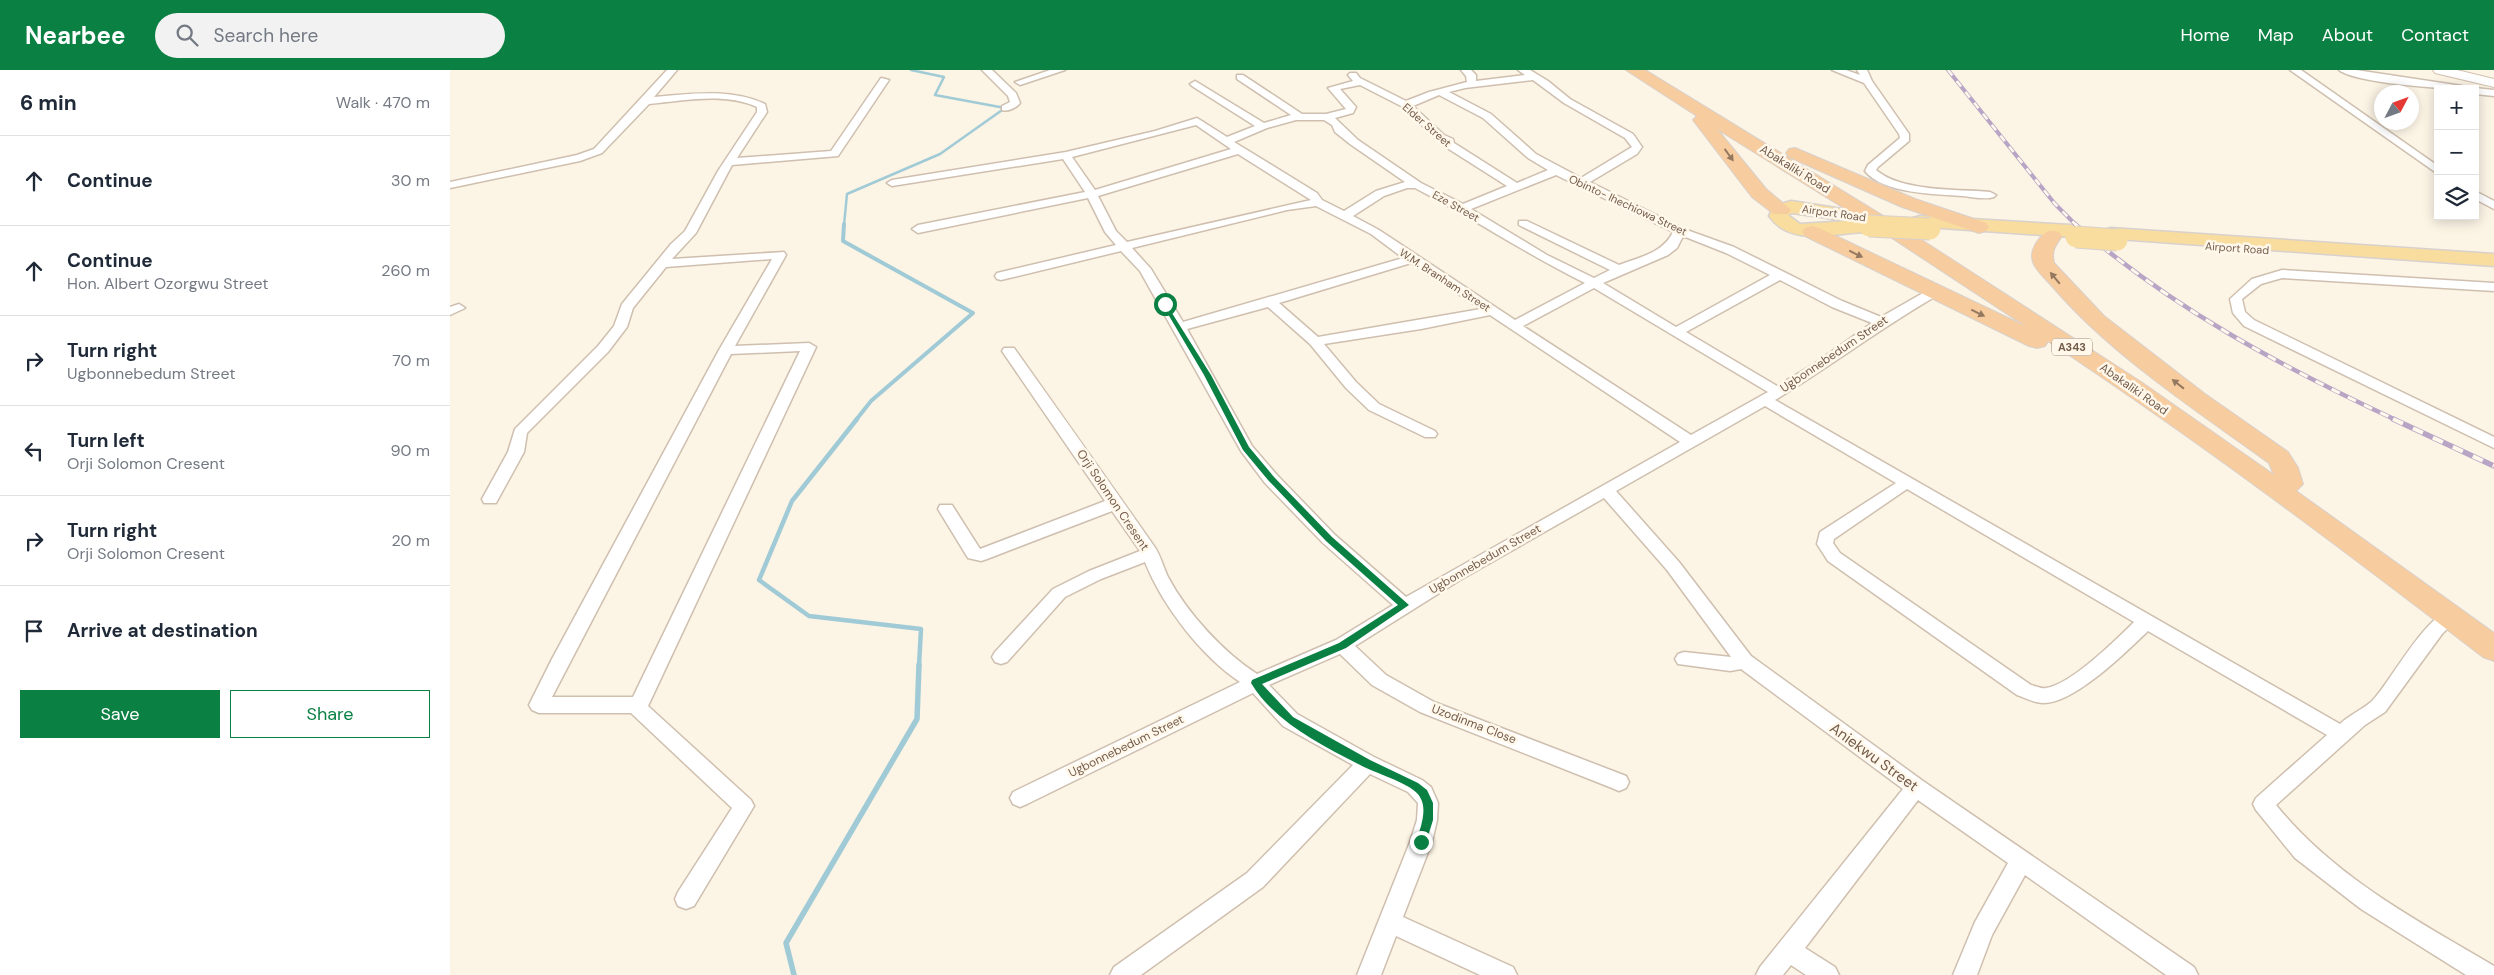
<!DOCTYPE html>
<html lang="en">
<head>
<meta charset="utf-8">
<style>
  :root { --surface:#fff; --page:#f2f2f3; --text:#1f2937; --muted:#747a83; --line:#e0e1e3; --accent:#0b8043 }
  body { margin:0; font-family:"DM Sans",sans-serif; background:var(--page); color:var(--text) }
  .controls { position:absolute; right:15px; top:15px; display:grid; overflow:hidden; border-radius:0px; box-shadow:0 2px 12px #0003 }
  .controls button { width:45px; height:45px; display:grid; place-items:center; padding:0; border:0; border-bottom:1px solid var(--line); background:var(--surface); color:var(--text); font:25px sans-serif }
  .compass { position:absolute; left:1924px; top:15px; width:45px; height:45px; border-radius:50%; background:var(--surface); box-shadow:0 2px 12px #0003; rotate:49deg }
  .stop { position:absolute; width:15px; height:15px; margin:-11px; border:4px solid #0b8043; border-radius:50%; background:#fff }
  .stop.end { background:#0b8043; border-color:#fff; box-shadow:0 1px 5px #0008 }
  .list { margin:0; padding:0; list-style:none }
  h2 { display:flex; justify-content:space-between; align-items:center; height:65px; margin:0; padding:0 20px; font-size:21px }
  h2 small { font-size:16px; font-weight:400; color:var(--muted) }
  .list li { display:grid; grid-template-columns:32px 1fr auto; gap:15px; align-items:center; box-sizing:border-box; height:90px; padding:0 20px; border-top:1px solid var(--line) }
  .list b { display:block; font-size:19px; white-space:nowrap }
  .list p { margin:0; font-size:16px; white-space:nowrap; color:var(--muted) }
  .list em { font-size:16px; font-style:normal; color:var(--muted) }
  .actions { display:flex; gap:10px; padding:15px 20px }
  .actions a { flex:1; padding:11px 0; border:1px solid var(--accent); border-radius:0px; text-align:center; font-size:18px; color:var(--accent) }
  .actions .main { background:var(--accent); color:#fff }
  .icon { flex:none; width:28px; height:28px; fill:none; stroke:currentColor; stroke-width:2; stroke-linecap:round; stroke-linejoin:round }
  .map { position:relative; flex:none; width:2044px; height:905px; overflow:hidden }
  header { display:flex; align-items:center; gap:30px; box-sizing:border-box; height:70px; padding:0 25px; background:var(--accent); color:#fff }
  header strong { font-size:24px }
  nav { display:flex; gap:28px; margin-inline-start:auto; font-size:18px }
  .search { width:350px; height:45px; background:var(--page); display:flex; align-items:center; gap:12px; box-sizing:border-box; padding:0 18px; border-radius:28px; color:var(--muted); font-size:19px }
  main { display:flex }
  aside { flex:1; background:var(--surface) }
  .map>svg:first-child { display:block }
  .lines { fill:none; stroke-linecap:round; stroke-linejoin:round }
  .stream-far3 { stroke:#a0cbd6; stroke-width:2.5 }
  .stream-far2 { stroke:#a0cbd6; stroke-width:4 }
  .stream-far1 { stroke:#a0cbd6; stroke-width:4.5 }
  .stream { stroke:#a0cbd6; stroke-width:5.5 }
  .minor-casing { stroke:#cfbfaf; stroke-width:3 }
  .secondary-casing { stroke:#d2bfac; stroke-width:2 }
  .primary-casing { stroke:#d8d1cd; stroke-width:3 }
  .trunk-casing { stroke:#d8d1cd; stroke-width:2 }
  .minor { fill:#fff; fill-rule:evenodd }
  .secondary { fill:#fff; fill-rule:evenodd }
  .primary { fill:#f9dd9f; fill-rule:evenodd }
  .trunk { fill:#f7cc9e; fill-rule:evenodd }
  .rail-far2-casing { stroke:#b8a4c5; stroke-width:4 }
  .rail-far1-casing { stroke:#b8a4c5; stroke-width:4.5 }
  .rail-casing { stroke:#b8a4c5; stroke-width:5.5 }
  .rail-far2 { stroke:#fff8eb; stroke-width:2.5; stroke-dasharray:7; stroke-linecap:butt }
  .rail-far1 { stroke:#fff8eb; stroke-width:3; stroke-dasharray:9; stroke-linecap:butt }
  .rail { stroke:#fff8eb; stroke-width:4; stroke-dasharray:11; stroke-linecap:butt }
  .primary-bridge-casing { stroke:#d8d1cd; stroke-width:23; stroke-linecap:butt }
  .primary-bridge { stroke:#f9dd9f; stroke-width:21 }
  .oneway { fill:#957860 }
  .route { fill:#0b8043 }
  .labels { text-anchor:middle; stroke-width:5; stroke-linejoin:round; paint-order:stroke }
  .far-street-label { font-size:11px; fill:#745c4b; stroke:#fff8eb }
  .shield { fill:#fff8eb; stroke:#9e8b7b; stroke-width:1 }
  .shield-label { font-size:11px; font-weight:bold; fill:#745c4b }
  .street-label { font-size:12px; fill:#745c4b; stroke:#fff8eb }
  .near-street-label { font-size:15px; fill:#745c4b; stroke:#fff8eb }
</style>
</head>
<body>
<header>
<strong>Nearbee</strong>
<div class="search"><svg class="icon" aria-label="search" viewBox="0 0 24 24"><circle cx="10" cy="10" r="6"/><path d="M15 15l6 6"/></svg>Search here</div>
<nav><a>Home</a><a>Map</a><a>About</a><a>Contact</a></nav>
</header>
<main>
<aside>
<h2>6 min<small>Walk · 470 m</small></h2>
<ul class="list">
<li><svg class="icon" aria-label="ahead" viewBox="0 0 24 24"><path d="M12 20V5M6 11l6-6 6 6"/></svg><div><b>Continue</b></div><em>30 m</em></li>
<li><svg class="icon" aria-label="ahead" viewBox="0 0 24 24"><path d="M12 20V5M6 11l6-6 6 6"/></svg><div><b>Continue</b><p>Hon. Albert Ozorgwu Street</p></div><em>260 m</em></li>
<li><svg class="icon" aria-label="right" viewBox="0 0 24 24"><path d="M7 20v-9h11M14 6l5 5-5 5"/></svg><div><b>Turn right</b><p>Ugbonnebedum Street</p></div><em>70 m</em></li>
<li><svg class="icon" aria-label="left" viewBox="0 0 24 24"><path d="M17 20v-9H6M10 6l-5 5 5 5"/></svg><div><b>Turn left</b><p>Orji Solomon Cresent</p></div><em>90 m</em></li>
<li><svg class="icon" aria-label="right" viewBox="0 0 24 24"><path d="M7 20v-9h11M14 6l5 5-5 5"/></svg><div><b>Turn right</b><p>Orji Solomon Cresent</p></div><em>20 m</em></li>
<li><svg class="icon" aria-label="arrive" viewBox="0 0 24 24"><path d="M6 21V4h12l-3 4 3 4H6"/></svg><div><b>Arrive at destination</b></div></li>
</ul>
<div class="actions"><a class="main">Save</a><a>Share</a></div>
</aside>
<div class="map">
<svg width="2044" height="905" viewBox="0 0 2044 905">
  <rect width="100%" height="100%" fill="#fcf4e5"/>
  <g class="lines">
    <polyline class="stream-far3" points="394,155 397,124 490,84 555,38 485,25 494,7 461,0"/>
    <polyline class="stream-far2" points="394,154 393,171 523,243 421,331 406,350"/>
    <polyline class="stream-far1" points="407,349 342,431 309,510 359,546 471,559 469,596"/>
    <polyline class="stream" points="344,905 336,873 467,649 469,595"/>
    <g class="minor-casing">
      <g id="minor">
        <path d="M217 0H227L204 27C242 24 280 18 315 34L317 42 287 88 381 81 431 8 439 10 388 86 282 95 246 163 222 189 334 182 336 185 285 276 359 273 366 277 198 636 301 730 304 736 244 836 236 839 228 836 225 829 228 822 282 738 181 643H89L82 640 79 635 102 589 269 280 322 189 216 197 183 238 177 257 158 282 77 363 74 382 46 433H34L32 429 58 382 65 359 148 276 164 256 172 234 221 174 235 161 268 101 307 42V37C274 22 234 31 199 34L152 83 130 91 0 118V112L127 85 144 79ZM350 281 183 627H102L281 284Z"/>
        <path d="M532 0H542L566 23 570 33C566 38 558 42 552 40V36L560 32 558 26Z"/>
        <polygon points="600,0 615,0 570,15 565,12"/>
        <path d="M1011 0H1021L1026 5V11L1075 5 1068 0H1080L1098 11 1120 29 1183 64 1192 77 1187 84 1140 112 1234 159 1284 177 1392 231 1431 247 1480 219H1488L1490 222 1488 225C1432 257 1381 296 1325 330L1890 654C1899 645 1912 640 1922 631 1940 614 1981 533 2007 541L2010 546 1992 564 1935 642 1915 655 1826 735C1884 807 1966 850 2044 896V905H2016L1911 839 1845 788 1806 740 1803 734 1806 728 1877 665 1698 561C1677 581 1624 634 1593 633 1585 633 1575 628 1567 625L1378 491 1367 474 1370 462 1446 413 1315 336 1166 421 1229 492 1301 586 1473 711 1744 897 1748 905H1716L1575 805 1542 865 1527 905H1503L1525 852 1558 793 1468 730 1355 878 1385 897 1389 905H1356L1341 895 1333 905H1306L1310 897 1453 719 1291 599 1280 601 1228 594 1225 589 1228 584 1234 582 1281 587 1217 500 1154 428 1010 510 905 576 936 605 984 632 1176 706 1179 712 1176 718 1169 721 1162 718 970 642 922 615 890 584 819 615 847 644 924 687 972 710 981 717 988 733 987 750 982 772 953 847 1063 897 1067 905H1030L946 866 931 905H907L960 772 967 750 968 733 958 722 920 704 813 817 691 905H660L664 897 797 803 903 695 833 656 803 623 577 734 570 737 563 734 560 728 563 722 790 612C751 586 712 535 695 492L651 509 615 527 557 592 551 594 545 592 542 587 545 582 603 519 639 501 690 481 662 441 537 489 531 491 518 488 488 439 490 435H502L530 479 655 431 552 281 554 278H564C611 344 658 410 704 476 711 486 713 497 718 507 737 543 774 583 807 604L886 570 943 535 873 473 815 413 791 381 690 201 671 181 551 210 547 209 545 206 547 203 666 175 655 162 638 128 468 163 462 159 468 155 635 122 613 89 442 116 437 113 442 110 616 82 705 61 747 48 777 67 805 56 742 16 740 14 745 11 814 53 841 45 787 9V5H793L852 44H876L896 39 878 18 903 11 898 5 900 3H906L910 8 956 31 979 22 1017 12 1016 6ZM1083 10 1114 33 1175 68 1182 77 1131 108 1086 84 1041 44 999 22 1015 18ZM910 15 953 37 986 69 993 72 994 76 1057 116 1013 134 971 113 908 70 885 48 903 43 906 37 890 19ZM989 25 1033 48 1078 88 1098 100 1067 113 1004 73 1003 69 994 65 963 36ZM846 50H874L882 55 885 62 900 74 955 112 926 121 894 141 872 130 867 123 784 72 817 58ZM746 55 781 79 645 120 622 87ZM788 84 861 130 677 172 666 161 648 126ZM1106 105 1223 162C1213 183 1190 187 1169 195L1077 151H1069V155L1160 200 1144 208 1097 185 1021 139ZM957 118H965C1023 148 1076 184 1135 213L1065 250 929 160 903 146 934 126ZM866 136 921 164 953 188 733 252 701 199 682 178 837 140ZM1233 166 1276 183 1320 205 1226 257 1153 213 1218 185 1227 178ZM961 193 1031 239 868 267 829 233ZM1330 210 1382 237 1422 253 1364 294 1327 316 1236 262ZM1144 218 1318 322 1241 365 1073 256ZM818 237 860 274 896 318 919 340 975 367H985L987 364 985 361 929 334 906 312 874 274 971 259 1040 245 1230 372 956 527 885 465 827 405 802 376 737 259ZM1457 419 1684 552C1666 570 1620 615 1596 618 1591 619 1586 616 1581 615L1390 483 1383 473 1384 469Z"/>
        <path d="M1382 0H1396L1410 5 1407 0H1417L1422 11 1459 64V71L1428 97 1426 100C1451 122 1508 119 1540 122L1546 125 1544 127C1535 130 1523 127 1513 126 1486 124 1433 124 1415 101L1418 95 1450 68 1449 64 1414 13Z"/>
        <polygon points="1840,0 1851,0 1988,96 1988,104"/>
        <path d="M1889 0H1906L2012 16 2017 19C1993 19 1905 13 1889 0Z"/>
        <polygon points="2025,18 2044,20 2044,26 2025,24 2025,19 2023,19"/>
        <polygon points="2025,121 2044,131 2044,139 2025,129"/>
        <polygon points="1832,200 2044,213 2044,221 1832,208 1811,214 1792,229 1795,242 1804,250 2044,367 2044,378 1794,256 1783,243 1780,229 1802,209"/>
        <polygon points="9,234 15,238 0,245 0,237"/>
      </g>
    </g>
    <g class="secondary-casing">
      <polygon id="secondary" points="1983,0 2007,0 2044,9 2044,17 1985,3"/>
    </g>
    <g class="primary-casing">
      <g id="primary">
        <path d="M1341 131 1418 143 1420 147 1418 150 1426 152 1428 156 1426 160 1419 162C1386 162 1341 178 1319 146L1324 136ZM1342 143 1398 151 1350 154 1338 145Z"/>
        <polygon points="1470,146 1621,155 1628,157 1630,161 1628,165 1621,167 1463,156 1461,152 1463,148"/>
        <polygon points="1661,158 2044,184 2044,196 1654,168 1651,164 1654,160"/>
      </g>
    </g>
    <g class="trunk-casing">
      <g id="trunk">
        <path d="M1176 0H1195L1453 158 1691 312 1824 405 1819 393C1746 340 1661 285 1602 216 1596 209 1586 201 1583 192 1580 183 1584 175 1590 168 1596 161 1600 159 1609 162L1612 166C1605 176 1601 181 1604 193L1654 246 1755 324 1838 382 1848 398 1853 414 1846 421 2044 563V591L2033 587C1891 478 1748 370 1598 271L1595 276 1587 278 1579 276 1355 166 1352 162 1355 158 1362 156 1369 158 1577 257 1439 166 1267 59 1316 119 1341 140 1338 144H1324L1302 127 1243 50 1247 46Z"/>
        <polygon points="1345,78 1465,129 1536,153 1539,157 1536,161 1529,163 1452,137 1339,87 1336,83 1339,79"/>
      </g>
    </g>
    <use href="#minor" class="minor"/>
    <use href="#secondary" class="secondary"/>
    <use href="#primary" class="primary"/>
    <use href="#trunk" class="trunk"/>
    <g class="rail-far2-casing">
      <polyline id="rail-far2" points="1498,0 1605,134 1626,155"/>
    </g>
    <g class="rail-far1-casing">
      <path id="rail-far1" d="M1625 154C1722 238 1830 296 1946 350"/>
    </g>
    <g class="rail-casing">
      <polyline id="rail" points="1943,349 2044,396"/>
    </g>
    <use href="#rail-far2" class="rail-far2"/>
    <use href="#rail-far1" class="rail-far1"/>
    <use href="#rail" class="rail"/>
    <g class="primary-bridge-casing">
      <g id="primary-bridge">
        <polyline points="1419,156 1480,159"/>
        <polyline points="1626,167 1667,170"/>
      </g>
    </g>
    <use href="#primary-bridge" class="primary-bridge"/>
  </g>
  <defs><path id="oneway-solid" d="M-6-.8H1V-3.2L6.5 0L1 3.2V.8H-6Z" transform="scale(1.25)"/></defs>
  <g class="oneway">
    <use href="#oneway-solid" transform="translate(1279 85) rotate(54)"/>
    <use href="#oneway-solid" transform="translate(1406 184) rotate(26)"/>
    <use href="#oneway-solid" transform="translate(1605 208) rotate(-130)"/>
    <use href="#oneway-solid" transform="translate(1528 243) rotate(26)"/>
    <use href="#oneway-solid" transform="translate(1728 314) rotate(-142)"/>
  </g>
  <path class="route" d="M715 232 761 305 799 377 824 407 882 467 959 535 896 578 812 614 843 647 920 690 968 713 977 720 983 733V750L975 776H968L966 772C970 759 978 740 970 727 963 714 928 704 914 697 873 676 825 653 801 613L802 610 889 573 948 535 876 471 818 410 793 380 754 305 712 234Z"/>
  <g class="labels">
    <g class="far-street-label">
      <text transform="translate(977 55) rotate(41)" y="4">Elder Street</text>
      <text transform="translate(1178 135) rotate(25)" y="4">Obinto- Ihechiowa Street</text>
      <text transform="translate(1006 136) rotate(29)" y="4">Eze Street</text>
      <text transform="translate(1384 143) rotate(8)" y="4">Airport Road</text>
      <text transform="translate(1787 178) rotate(4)" y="4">Airport Road</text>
      <text transform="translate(995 210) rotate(33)" y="4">W.M. Branham Street</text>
    </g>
    <rect class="shield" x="1602" y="268.5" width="40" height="17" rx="4"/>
    <g class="shield-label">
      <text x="1622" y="281">A343</text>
    </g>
    <g class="street-label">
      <text transform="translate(1345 99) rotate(32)" y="4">Abakaliki Road</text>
      <text transform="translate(1384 284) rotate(-34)" y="4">Ugbonnebedum Street</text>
      <text transform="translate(1684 319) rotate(35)" y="4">Abakaliki Road</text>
      <text transform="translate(663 430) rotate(56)" y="4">Orji Solomon Cresent</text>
      <text transform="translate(1035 489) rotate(-30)" y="4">Ugbonnebedum Street</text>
      <text transform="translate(1024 654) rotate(21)" y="4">Uzodinma Close</text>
      <text transform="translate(676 676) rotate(-26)" y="4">Ugbonnebedum Street</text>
    </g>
    <g class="near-street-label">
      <text transform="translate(1424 687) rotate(36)" y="5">Aniekwu Street</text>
    </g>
  </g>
</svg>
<div class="controls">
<button>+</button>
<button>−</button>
<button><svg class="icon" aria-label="layers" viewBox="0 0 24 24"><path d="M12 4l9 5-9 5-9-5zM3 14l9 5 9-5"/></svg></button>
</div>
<svg class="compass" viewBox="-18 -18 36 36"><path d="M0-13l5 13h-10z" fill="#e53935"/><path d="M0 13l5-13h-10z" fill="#747a83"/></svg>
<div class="stop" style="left:715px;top:234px"></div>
<div class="stop end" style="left:971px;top:772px"></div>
</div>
</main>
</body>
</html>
